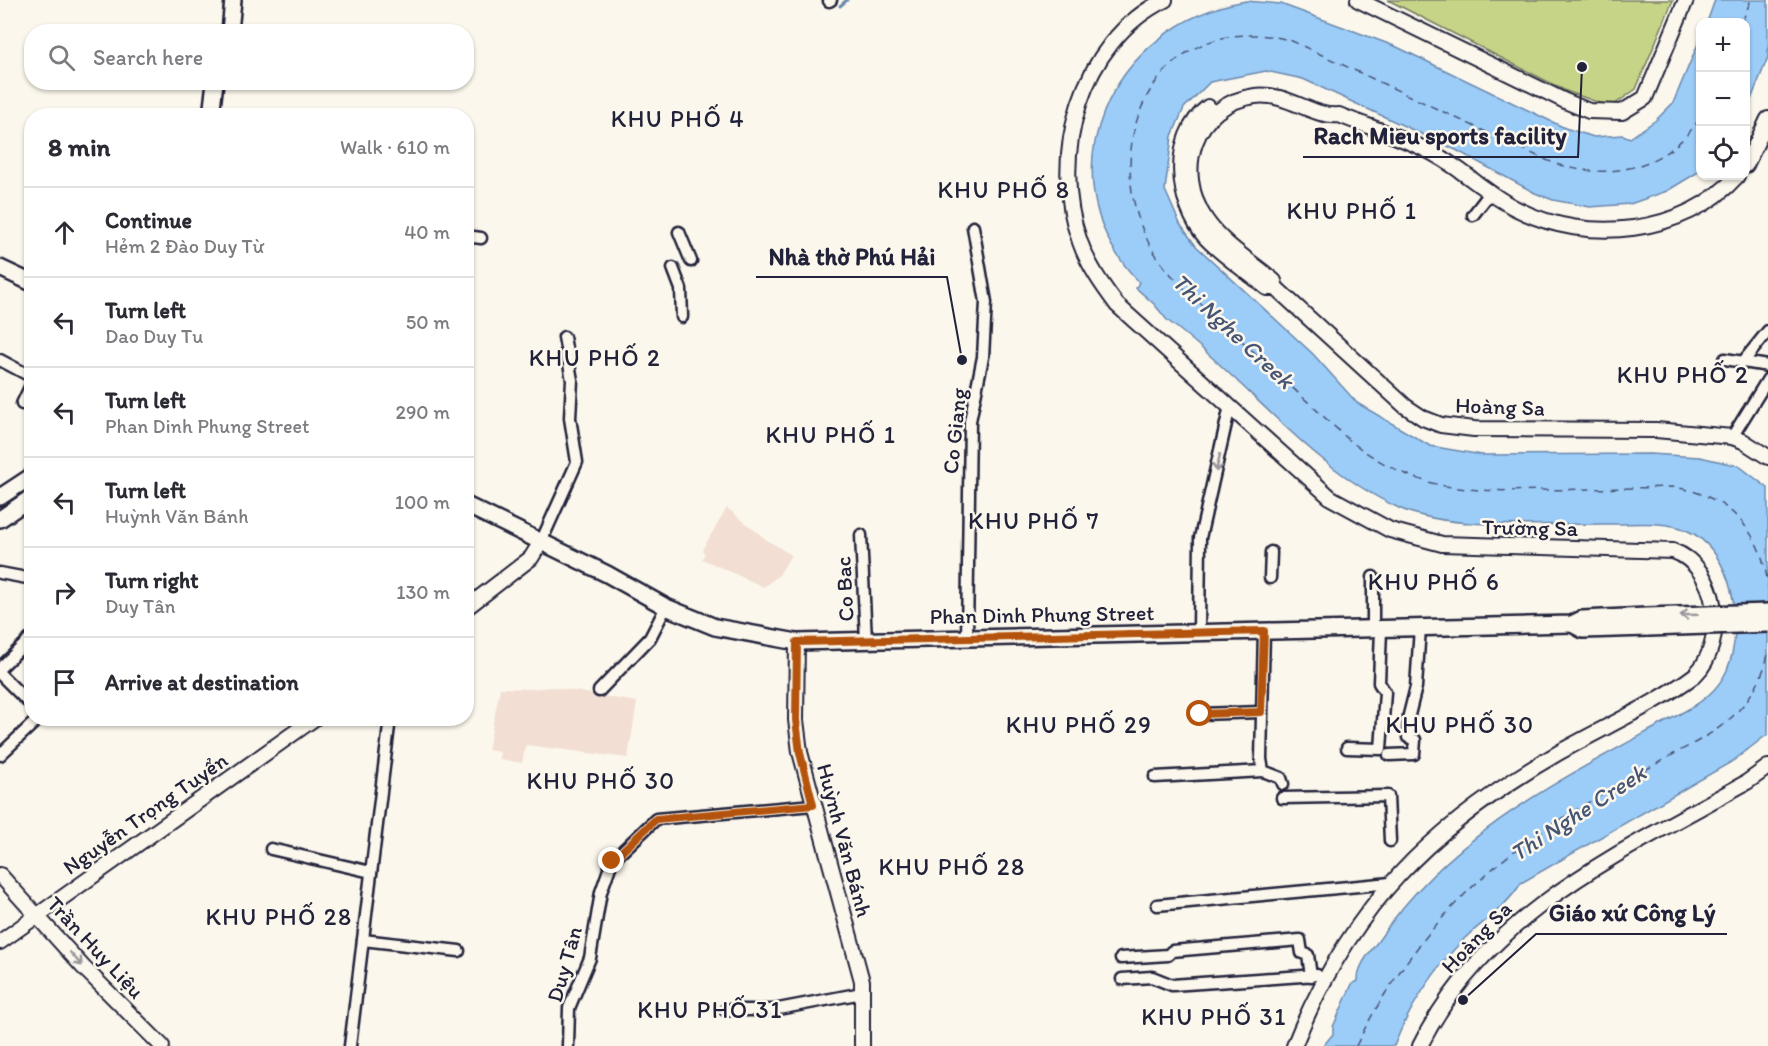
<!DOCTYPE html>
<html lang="en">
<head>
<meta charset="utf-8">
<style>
  :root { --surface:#fff; --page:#f7f7f7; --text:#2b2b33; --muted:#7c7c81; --line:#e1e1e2 }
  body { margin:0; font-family:Itim,sans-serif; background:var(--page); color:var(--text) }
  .controls { position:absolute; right:18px; top:18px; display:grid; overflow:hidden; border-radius:12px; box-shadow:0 2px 4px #0004 }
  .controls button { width:54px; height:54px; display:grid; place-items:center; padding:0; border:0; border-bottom:2px solid var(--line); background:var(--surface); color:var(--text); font:30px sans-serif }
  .stop { position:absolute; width:18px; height:18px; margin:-14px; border:4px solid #b45309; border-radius:50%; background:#fff }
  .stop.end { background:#b45309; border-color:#fff; box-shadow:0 2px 6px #0008 }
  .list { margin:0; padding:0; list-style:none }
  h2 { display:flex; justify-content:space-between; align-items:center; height:78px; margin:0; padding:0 24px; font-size:26px }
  h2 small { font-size:20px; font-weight:400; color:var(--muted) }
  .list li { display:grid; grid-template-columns:39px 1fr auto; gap:18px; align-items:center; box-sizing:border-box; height:90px; padding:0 24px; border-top:2px solid var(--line) }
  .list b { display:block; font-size:22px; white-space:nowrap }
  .list p { margin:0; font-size:20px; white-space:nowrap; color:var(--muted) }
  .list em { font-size:20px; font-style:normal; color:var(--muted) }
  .icon { flex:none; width:33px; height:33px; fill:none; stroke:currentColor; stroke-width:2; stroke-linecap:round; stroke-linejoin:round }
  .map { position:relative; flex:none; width:1768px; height:1046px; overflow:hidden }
  .search { position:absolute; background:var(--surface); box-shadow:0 2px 4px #0004; left:24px; top:24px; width:450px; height:66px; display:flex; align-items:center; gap:15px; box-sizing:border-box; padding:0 21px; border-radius:24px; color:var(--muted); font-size:22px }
  .panel { position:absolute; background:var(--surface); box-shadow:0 2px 4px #0004; left:24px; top:108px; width:450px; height:618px; border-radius:24px }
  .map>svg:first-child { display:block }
  .built { fill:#f2ded3 }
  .green { fill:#c6d487; stroke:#747b61; stroke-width:1.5 }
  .water { fill:#9cccf8; stroke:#6b88ac; stroke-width:1.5 }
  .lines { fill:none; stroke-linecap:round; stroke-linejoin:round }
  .stream { stroke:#6b88ac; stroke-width:3 }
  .ferry { stroke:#475574; stroke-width:1.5; stroke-dasharray:8 6; stroke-linecap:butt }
  .street-casing { stroke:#22223b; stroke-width:15 }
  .secondary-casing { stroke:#22223b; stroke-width:18 }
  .primary-casing { stroke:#22223b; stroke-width:20 }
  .street { stroke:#fbf7ec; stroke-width:10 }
  .secondary { stroke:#fbf7ec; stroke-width:14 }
  .primary { stroke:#fbf7ec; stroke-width:15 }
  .primary-bridge-casing { stroke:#22223b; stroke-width:20; stroke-linecap:butt }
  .primary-bridge { stroke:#fbf7ec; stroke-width:15 }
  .oneway { stroke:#99979c }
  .route { stroke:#b45309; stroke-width:8 }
  .labels { text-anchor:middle; stroke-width:5; stroke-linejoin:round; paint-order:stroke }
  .street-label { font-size:22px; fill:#22223b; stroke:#fbf7ec }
  .neighbourhood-label { font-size:24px; letter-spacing:1.5px; fill:#22223b; stroke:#fbf7ec }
  .water-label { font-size:24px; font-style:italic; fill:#475574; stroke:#fbf7ec }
  .leader { fill:none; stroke:#22223b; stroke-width:2 }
  .callout-dot { fill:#22223b; stroke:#fbf7ec; stroke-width:2 }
  .callout-label { font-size:24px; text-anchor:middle; font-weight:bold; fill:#22223b; stroke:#fbf7ec; stroke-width:5; stroke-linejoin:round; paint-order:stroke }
</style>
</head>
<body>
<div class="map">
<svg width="1768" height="1046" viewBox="0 0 1768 1046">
  <rect width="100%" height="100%" fill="#fbf7ec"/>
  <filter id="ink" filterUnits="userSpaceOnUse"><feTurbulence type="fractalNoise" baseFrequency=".0167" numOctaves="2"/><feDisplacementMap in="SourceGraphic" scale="12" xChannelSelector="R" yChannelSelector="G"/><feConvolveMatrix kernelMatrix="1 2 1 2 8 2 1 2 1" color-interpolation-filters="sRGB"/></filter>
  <g filter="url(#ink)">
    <g class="built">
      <polygon points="727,508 767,540 791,555 779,575 764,587 702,559 705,553 702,550"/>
      <polygon points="552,687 637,702 628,758 526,745 522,763 499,759 500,752 488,750 500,688 529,689"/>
    </g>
    <polygon class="green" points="1388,0 1673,0 1636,89 1611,107 1566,91"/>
    <g class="water">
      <polygon points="1715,0 1768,0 1768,57 1746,112 1746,22 1707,22"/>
      <path d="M1246 1 1281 4 1397 47 1565 128 1594 137 1623 135 1630 138 1656 120 1673 103 1700 39V171L1667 191 1630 204 1590 207 1553 200 1535 193 1456 150 1303 79 1266 71 1210 82 1184 108 1172 136 1165 190 1180 224 1196 246 1313 354 1357 403 1430 446 1482 455 1650 454 1700 457 1739 466 1768 488V734L1733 761 1521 883C1508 905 1484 921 1465 938 1435 968 1409 1007 1394 1046H1323L1333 1034V1027L1352 984 1358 981C1357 965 1372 950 1381 937 1455 826 1581 770 1694 706 1708 697 1720 686 1727 670 1745 627 1734 550 1686 530 1664 521 1638 524 1614 524 1554 523 1452 532 1399 508 1309 467 1245 378 1167 320L1154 304 1136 288 1139 282C1039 178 1111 23 1246 1Z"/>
    </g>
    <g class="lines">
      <polyline class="stream" points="840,6 847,0"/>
      <g class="ferry">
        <polyline points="1742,22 1751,0"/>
        <path d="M1700 118C1666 171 1600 184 1544 159L1292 41C1248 28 1199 35 1166 70 1120 118 1120 201 1156 255 1175 284 1204 306 1229 329 1269 366 1309 403 1349 440 1418 493 1466 492 1548 490 1590 489 1631 488 1672 487 1728 494 1763 532 1768 587"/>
        <path d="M1356 1046C1392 972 1447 903 1512 853 1559 817 1612 789 1663 760 1686 747 1713 735 1732 717 1750 700 1763 678 1768 654"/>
      </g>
      <g class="street-casing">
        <g id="street">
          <polyline points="829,1 831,0"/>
          <polyline points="1473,215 1490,193"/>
          <polyline points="679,232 691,261"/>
          <polyline points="466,236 481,238"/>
          <polyline points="673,268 681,289 682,317"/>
          <polyline points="1725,359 1768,366"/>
          <polyline points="0,360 32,377"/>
          <polyline points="1743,362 1768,331"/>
          <polyline points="22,404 32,383"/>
          <polyline points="1732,437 1768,379"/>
          <polyline points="861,535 866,640"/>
          <polyline points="541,542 577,462 570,418 572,380 564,337"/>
          <polyline points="0,573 32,579"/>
          <polyline points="1270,578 1271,552"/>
          <polyline points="1373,629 1373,577"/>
          <polyline points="1264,631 1261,759 1263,771 1281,778 1283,784"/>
          <polyline points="1199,633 1200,538 1230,406"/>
          <polyline points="967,639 970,421 983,357 986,302 973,227"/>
          <polyline points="0,668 32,637"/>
          <polyline points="0,674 32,706"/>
          <polyline points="599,691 650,638 666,607"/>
          <polyline points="1200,714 1261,712"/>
          <polyline points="1347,748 1381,749 1385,692 1379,683 1381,629"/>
          <polyline points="0,755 39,718"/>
          <polyline points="1389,755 1414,754 1415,740 1408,737 1409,715 1416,687 1420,628"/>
          <polyline points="1155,777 1263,771"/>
          <polyline points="1282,798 1388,796 1390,841"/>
          <polyline points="271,849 371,872"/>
          <polyline points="1157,905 1391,883"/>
          <polyline points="363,940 459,951"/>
          <polyline points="1121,958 1168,955 1172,951 1300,940 1302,953 1308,955 1311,976"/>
          <polyline points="1122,979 1152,977 1172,985 1317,975"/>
          <polyline points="725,1010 773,1010 862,993"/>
          <polyline points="350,1046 390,718"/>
          <polyline points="568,1046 569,1008 590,958 601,892 612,861 656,819 813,805"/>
        </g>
      </g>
      <g class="secondary-casing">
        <g id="secondary">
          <path d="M1165 0C1080 41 1049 157 1080 242 1088 265 1102 285 1117 305L1331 498 1390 530 1442 544 1673 551C1719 567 1728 642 1695 675 1658 703 1602 728 1560 752 1431 826 1350 906 1294 1046"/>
          <polyline points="1358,0 1565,101 1589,111 1622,112 1645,98 1686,0"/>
          <path d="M1208 107C1169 137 1176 204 1206 238 1224 257 1248 272 1267 288H1276"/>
          <polyline points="1746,165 1768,119"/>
          <path d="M1737 176C1685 235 1586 244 1519 210 1489 196 1465 171 1436 155 1406 138 1371 128 1339 115 1312 118 1288 92 1255 96 1194 104 1173 171 1206 220 1223 245 1252 262 1274 281L1276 288 1405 406 1423 418 1441 425 1474 429 1656 430 1732 437 1743 441 1768 457"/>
          <polyline points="466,608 531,558 541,542"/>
          <polyline points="797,642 796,720 800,752 862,981 862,1046"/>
          <polyline points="0,875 83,967 162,1046"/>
          <polyline points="0,942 315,718"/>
          <path d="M1420 1046C1486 912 1624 851 1747 782L1768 767"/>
        </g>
      </g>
      <g class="primary-casing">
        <g id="primary">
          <polyline points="230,32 233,0"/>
          <polyline points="211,116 215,82"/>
          <polyline points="0,268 32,283"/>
          <polyline points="0,497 32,476"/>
          <polyline points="466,505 607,574 666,607 715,627 797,642 1572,624 1582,619 1647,616"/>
          <polyline points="0,519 32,497"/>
          <polyline points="1572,624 1583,630 1648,628"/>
        </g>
      </g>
      <use href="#street" class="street"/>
      <use href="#secondary" class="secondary"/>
      <use href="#primary" class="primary"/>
      <g class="primary-bridge-casing">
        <g id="primary-bridge">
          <polyline points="1647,616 1768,612"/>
          <polyline points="1648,628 1768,624"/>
        </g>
      </g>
      <use href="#primary-bridge" class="primary-bridge"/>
    </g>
    <defs><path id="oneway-shaft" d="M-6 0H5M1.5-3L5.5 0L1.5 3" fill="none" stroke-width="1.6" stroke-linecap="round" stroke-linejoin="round" transform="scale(1.5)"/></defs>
    <g class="oneway">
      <use href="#oneway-shaft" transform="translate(1218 463) rotate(103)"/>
      <use href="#oneway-shaft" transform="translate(1689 615) rotate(178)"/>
      <use href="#oneway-shaft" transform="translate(76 959) rotate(49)"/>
    </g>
  </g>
  <g class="lines" filter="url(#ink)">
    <polyline class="route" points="612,861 656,819 813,805 800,753 796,720 797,642 1264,631 1261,712 1200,714"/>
  </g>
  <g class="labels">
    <g class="street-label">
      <text transform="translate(1500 406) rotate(2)" y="8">Hoàng Sa</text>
      <text transform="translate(954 431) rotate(-84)" y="8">Co Giang</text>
      <text transform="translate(1530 527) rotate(1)" y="8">Trường Sa</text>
      <text transform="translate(844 589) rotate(-93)" y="8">Co Bac</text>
      <text transform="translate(1042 614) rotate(-1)" y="8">Phan Dinh Phung Street</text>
      <text transform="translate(145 813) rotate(-35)" y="8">Nguyễn Trọng Tuyển</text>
      <text transform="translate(845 840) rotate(75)" y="8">Huỳnh Văn Bánh</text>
      <text transform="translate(1476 937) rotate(-46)" y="8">Hoàng Sa</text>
      <text transform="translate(96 947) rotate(47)" y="8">Trần Huy Liệu</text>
      <text transform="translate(564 964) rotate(-74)" y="8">Duy Tân</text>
    </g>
    <g class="neighbourhood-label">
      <text x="678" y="127">KHU PHỐ 4</text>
      <text x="1004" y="198">KHU PHỐ 8</text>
      <text x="1352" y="219">KHU PHỐ 1</text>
      <text x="595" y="366">KHU PHỐ 2</text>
      <text x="1683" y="383">KHU PHỐ 2</text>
      <text x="831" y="443">KHU PHỐ 1</text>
      <text x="1034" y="529">KHU PHỐ 7</text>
      <text x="1434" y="590">KHU PHỐ 6</text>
      <text x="1079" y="733">KHU PHỐ 29</text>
      <text x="1460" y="733">KHU PHỐ 30</text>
      <text x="601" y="789">KHU PHỐ 30</text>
      <text x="952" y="875">KHU PHỐ 28</text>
      <text x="279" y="925">KHU PHỐ 28</text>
      <text x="710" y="1018">KHU PHỐ 31</text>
      <text x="1214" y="1025">KHU PHỐ 31</text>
    </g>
    <g class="water-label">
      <text transform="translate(1233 331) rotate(43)" y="8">Thi Nghe Creek</text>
      <text transform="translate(1578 813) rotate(-33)" y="8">Thi Nghe Creek</text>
    </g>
  </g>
  <path class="leader" d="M1582 67L1578 157H1303M962 360L947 277H756M1463 1000L1536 934H1727"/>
  <g class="callout-dot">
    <circle cx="1582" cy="67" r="6"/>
    <circle cx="962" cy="360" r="6"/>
    <circle cx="1463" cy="1000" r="6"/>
  </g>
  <g class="callout-label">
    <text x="1440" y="144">Rach Mieu sports facility</text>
    <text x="852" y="265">Nhà thờ Phú Hải</text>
    <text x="1632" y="921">Giáo xứ Công Lý</text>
  </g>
</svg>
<div class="controls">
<button>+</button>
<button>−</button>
<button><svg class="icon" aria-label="locate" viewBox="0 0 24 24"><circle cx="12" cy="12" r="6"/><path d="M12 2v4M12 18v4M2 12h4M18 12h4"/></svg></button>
</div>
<div class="stop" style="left:1200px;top:714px"></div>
<div class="stop end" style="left:612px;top:861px"></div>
<div class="search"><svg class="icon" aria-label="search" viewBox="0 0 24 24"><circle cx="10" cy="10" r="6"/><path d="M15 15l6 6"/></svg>Search here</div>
<section class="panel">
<h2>8 min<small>Walk · 610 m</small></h2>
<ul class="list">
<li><svg class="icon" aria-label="ahead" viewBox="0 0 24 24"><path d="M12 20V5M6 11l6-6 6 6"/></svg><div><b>Continue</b><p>Hẻm 2 Đào Duy Từ</p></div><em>40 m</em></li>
<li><svg class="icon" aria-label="left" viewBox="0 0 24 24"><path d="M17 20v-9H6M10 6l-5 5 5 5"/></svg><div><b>Turn left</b><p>Dao Duy Tu</p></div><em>50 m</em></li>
<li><svg class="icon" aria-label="left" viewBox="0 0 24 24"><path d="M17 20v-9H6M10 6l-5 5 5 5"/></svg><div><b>Turn left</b><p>Phan Dinh Phung Street</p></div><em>290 m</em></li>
<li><svg class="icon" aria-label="left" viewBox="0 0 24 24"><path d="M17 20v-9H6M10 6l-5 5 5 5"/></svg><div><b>Turn left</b><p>Huỳnh Văn Bánh</p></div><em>100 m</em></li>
<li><svg class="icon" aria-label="right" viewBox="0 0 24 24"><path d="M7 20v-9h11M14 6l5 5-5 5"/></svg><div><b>Turn right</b><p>Duy Tân</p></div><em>130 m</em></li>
<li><svg class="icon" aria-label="arrive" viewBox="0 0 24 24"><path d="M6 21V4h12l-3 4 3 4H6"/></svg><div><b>Arrive at destination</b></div></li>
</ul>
</section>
</div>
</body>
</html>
